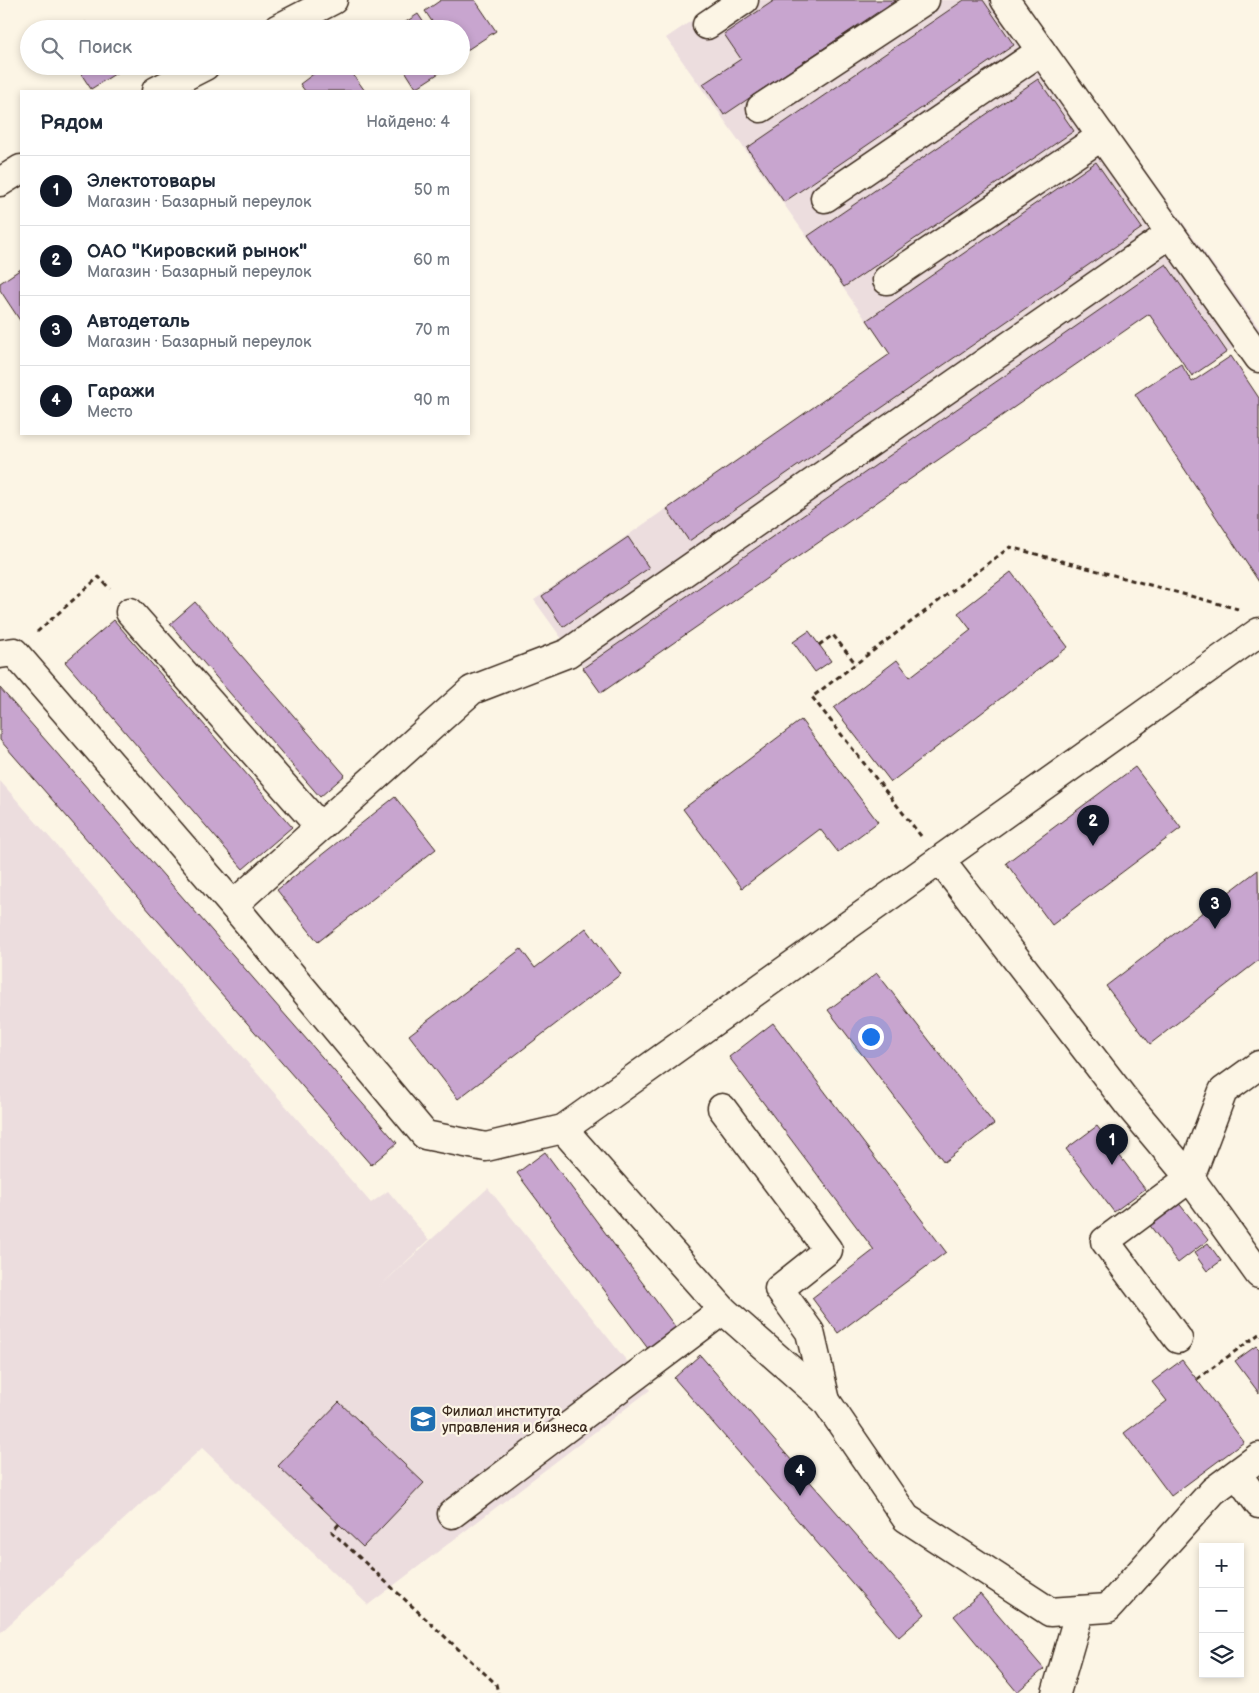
<!DOCTYPE html>
<html lang="ru">
<head>
<meta charset="utf-8">
<style>
  :root { --surface:#fff; --page:#f6f6f7; --text:#1f2937; --muted:#747a83; --line:#e0e1e3; --accent:#111827 }
  body { margin:0; font-family:"Balsamiq Sans",sans-serif; background:var(--page); color:var(--text) }
  .controls { position:absolute; right:15px; bottom:15px; display:grid; overflow:hidden; border-radius:0px; box-shadow:0 2px 8px #0003 }
  .controls button { width:45px; height:45px; display:grid; place-items:center; padding:0; border:0; border-bottom:1px solid var(--line); background:var(--surface); color:var(--text); font:25px sans-serif }
  .you { position:absolute; left:870px; top:1036px; width:18px; height:18px; margin:-12px; border:4px solid #fff; border-radius:50%; background:#1a73e8; box-shadow:0 0 0 8px #1a73e833 }
  .badge { display:grid; place-items:center; width:32px; height:32px; border-radius:50%; background:var(--accent); color:#fff; font-size:16px; font-weight:700 }
  .pin { position:absolute; translate:-50% -41px; filter:drop-shadow(0 1px 2px #0008) }
  .pin::after { content:''; position:absolute; top:26px; width:18px; height:15px; background:inherit; clip-path:polygon(0 0,100% 0,50% 100%) }
  .list { margin:0; padding:0; list-style:none }
  h2 { display:flex; justify-content:space-between; align-items:center; height:65px; margin:0; padding:0 20px; font-size:21px }
  h2 small { font-size:16px; font-weight:400; color:var(--muted) }
  .list li { display:grid; grid-template-columns:32px 1fr auto; gap:15px; align-items:center; box-sizing:border-box; height:70px; padding:0 20px; border-top:1px solid var(--line) }
  .list b { display:block; font-size:19px; white-space:nowrap }
  .list p { margin:0; font-size:16px; white-space:nowrap; color:var(--muted) }
  .list em { font-size:16px; font-style:normal; color:var(--muted) }
  .icon { flex:none; width:28px; height:28px; fill:none; stroke:currentColor; stroke-width:2; stroke-linecap:round; stroke-linejoin:round }
  .map { position:relative; flex:none; width:1259px; height:1693px; overflow:hidden }
  .search { position:absolute; background:var(--surface); box-shadow:0 2px 8px #0003; left:20px; top:20px; width:450px; height:55px; display:flex; align-items:center; gap:12px; box-sizing:border-box; padding:0 18px; border-radius:28px; color:var(--muted); font-size:19px }
  .panel { position:absolute; background:var(--surface); box-shadow:0 2px 8px #0003; left:20px; top:90px; width:450px; height:345px; border-radius:0px }
  .map>svg:first-child { display:block }
  .built { fill:#ecddde }
  .building { fill:#c8a5cf; stroke:#3b2a1e }
  .lines { fill:none; stroke-linecap:round; stroke-linejoin:round }
  .minor-casing { stroke:#3b2a1e; stroke-width:31 }
  .path { stroke:#3b2a1e; stroke-width:3; stroke-dasharray:5 4; stroke-linecap:butt }
  .minor { stroke:#fcf5e5; stroke-width:28 }
  .labels { text-anchor:middle; stroke-width:4.5; stroke-linejoin:round; paint-order:stroke }
  .poi-label { font-size:14px; fill:#3b2a1e; stroke:#fcf5e5; text-anchor:start }
</style>
</head>
<body>
<div class="map">
<svg width="1259" height="1693" viewBox="0 0 1259 1693">
  <rect width="100%" height="100%" fill="#fcf5e5"/>
  <filter id="ink" filterUnits="userSpaceOnUse"><feTurbulence type="fractalNoise" baseFrequency=".02" numOctaves="2"/><feDisplacementMap in="SourceGraphic" scale="10" xChannelSelector="R" yChannelSelector="G"/><feConvolveMatrix kernelMatrix="1 2 1 2 8 2 1 2 1" color-interpolation-filters="sRGB"/></filter>
  <g filter="url(#ink)">
    <g class="built">
      <polygon points="722,0 1022,0 1259,328 1259,331 1192,376 1148,314 601,693 534,600 890,354 666,38"/>
      <polygon points="0,781 371,1203 388,1191 429,1240 379,1287 488,1188 650,1390 368,1605 202,1448 0,1633"/>
    </g>
    <g class="building">
      <polygon points="441,0 475,0 496,31 461,54 461,29 437,29 425,11"/>
      <polygon points="775,0 896,0 724,115 703,84 741,59 724,34"/>
      <polygon points="964,0 983,0 1014,45 784,202 747,148"/>
      <polygon points="418,14 428,29 395,29"/>
      <polygon points="86,22 90,29 75,29"/>
      <polygon points="76,66 115,66 118,72 91,89"/>
      <polygon points="324,66 347,66 365,91 305,91 300,84"/>
      <polygon points="402,66 450,66 416,88"/>
      <polygon points="1038,79 1074,131 844,287 808,236"/>
      <polygon points="1096,162 1142,228 689,541 667,509 890,354 867,320"/>
      <polygon points="1166,264 1227,352 1192,376 1149,314 601,693 583,668"/>
      <polygon points="21,269 21,322 0,290 0,283"/>
      <polygon points="1231,356 1259,398 1259,582 1135,394 1181,364 1192,382"/>
      <polygon points="628,537 649,568 563,627 542,596"/>
      <polygon points="1011,572 1068,647 891,782 834,708 897,660 910,677 971,630 958,613"/>
      <polygon points="195,602 345,775 320,797 170,624"/>
      <polygon points="114,620 292,827 243,869 65,662"/>
      <polygon points="809,631 831,661 815,672 793,642"/>
      <polygon points="0,688 397,1143 371,1165 0,740"/>
      <polygon points="801,720 878,822 838,852 820,829 742,888 683,809"/>
      <polygon points="1135,767 1181,828 1052,925 1006,863"/>
      <polygon points="395,797 436,849 318,942 277,890"/>
      <polygon points="1258,870 1259,960 1150,1044 1106,986"/>
      <polygon points="586,928 621,974 458,1099 409,1035 521,949 535,968"/>
      <polygon points="877,973 994,1124 944,1162 828,1010"/>
      <polygon points="773,1023 946,1252 838,1333 812,1298 874,1250 729,1057"/>
      <polygon points="1097,1126 1145,1189 1114,1212 1066,1149"/>
      <polygon points="545,1152 677,1329 649,1350 517,1173"/>
      <polygon points="1177,1201 1208,1240 1178,1263 1148,1223"/>
      <polygon points="1208,1243 1221,1261 1207,1271 1194,1253"/>
      <polygon points="1256,1346 1259,1349 1259,1393 1235,1361"/>
      <polygon points="700,1355 925,1614 899,1637 674,1378"/>
      <polygon points="1182,1360 1244,1442 1171,1496 1124,1433 1167,1401 1152,1382"/>
      <polygon points="339,1402 424,1483 363,1547 278,1466"/>
      <polygon points="980,1594 1044,1669 1017,1692 954,1616"/>
    </g>
    <g class="lines">
      <g class="minor-casing">
        <g id="minor">
          <polyline points="1005,0 1259,358"/>
          <polyline points="707,25 744,0"/>
          <polyline points="277,29 333,0"/>
          <polyline points="156,91 205,66"/>
          <polyline points="761,108 925,0"/>
          <polyline points="0,182 21,169"/>
          <polyline points="825,198 1041,51"/>
          <polyline points="887,280 1102,136"/>
          <polyline points="130,612 320,827 233,905"/>
          <polyline points="0,654 14,652 233,905 425,1135 486,1147 563,1129 1259,632"/>
          <polyline points="320,827 472,690 568,653 1170,234"/>
          <polyline points="940,860 1128,1104 1190,1178 1259,1274"/>
          <polyline points="722,1108 828,1250 779,1289 810,1332 826,1401"/>
          <polyline points="563,1129 723,1310 826,1401 906,1518 1050,1612 1108,1608 1213,1491 1259,1457"/>
          <polyline points="1190,1178 1223,1091 1259,1065"/>
          <polyline points="1178,1339 1105,1241 1190,1178"/>
          <polyline points="1237,1474 1259,1504"/>
          <polyline points="452,1514 723,1310"/>
          <polyline points="1056,1693 1080,1610"/>
        </g>
      </g>
      <g class="path">
        <polyline points="37,632 99,577 110,589"/>
        <polyline points="819,645 833,635 856,664"/>
        <polyline points="921,836 812,697 1010,547 1238,609"/>
        <polyline points="1197,1379 1259,1334"/>
        <polyline points="339,1524 332,1532 496,1684 498,1693"/>
      </g>
      <use href="#minor" class="minor"/>
    </g>
  </g>
  <defs>
    <g id="university-square" transform="scale(1.4375)"><rect x="-9" y="-9" width="18" height="18" rx="4" fill="#1f6fb2" stroke="#fcf5e5"/><path d="M0-5L7-2L0 1L-7-2ZM-4 1L0 2.5L4 1V4Q0 6-4 4Z" fill="#fff"/></g>
  </defs>
  <g fill-rule="evenodd">
    <use href="#university-square" x="423" y="1419"/>
  </g>
  <g class="labels">
    <g class="poi-label">
      <text x="442" y="1416">Филиал института<tspan x="442" dy="16">управления и бизнеса</tspan></text>
    </g>
  </g>
</svg>
<div class="controls">
<button>+</button>
<button>−</button>
<button><svg class="icon" aria-label="layers" viewBox="0 0 24 24"><path d="M12 4l9 5-9 5-9-5zM3 14l9 5 9-5"/></svg></button>
</div>
<div class="you"></div>
<div class="pin badge" style="left:1112px;top:1165px">1</div>
<div class="pin badge" style="left:1093px;top:846px">2</div>
<div class="pin badge" style="left:1215px;top:929px">3</div>
<div class="pin badge" style="left:800px;top:1496px">4</div>
<div class="search"><svg class="icon" aria-label="search" viewBox="0 0 24 24"><circle cx="10" cy="10" r="6"/><path d="M15 15l6 6"/></svg>Поиск</div>
<section class="panel">
<h2>Рядом<small>Найдено: 4</small></h2>
<ul class="list">
<li><span class="badge">1</span><div><b>Электотовары</b><p>Магазин · Базарный переулок</p></div><em>50 m</em></li>
<li><span class="badge">2</span><div><b>ОАО &quot;Кировский рынок&quot;</b><p>Магазин · Базарный переулок</p></div><em>60 m</em></li>
<li><span class="badge">3</span><div><b>Автодеталь</b><p>Магазин · Базарный переулок</p></div><em>70 m</em></li>
<li><span class="badge">4</span><div><b>Гаражи</b><p>Место</p></div><em>90 m</em></li>
</ul>
</section>
</div>
</body>
</html>
